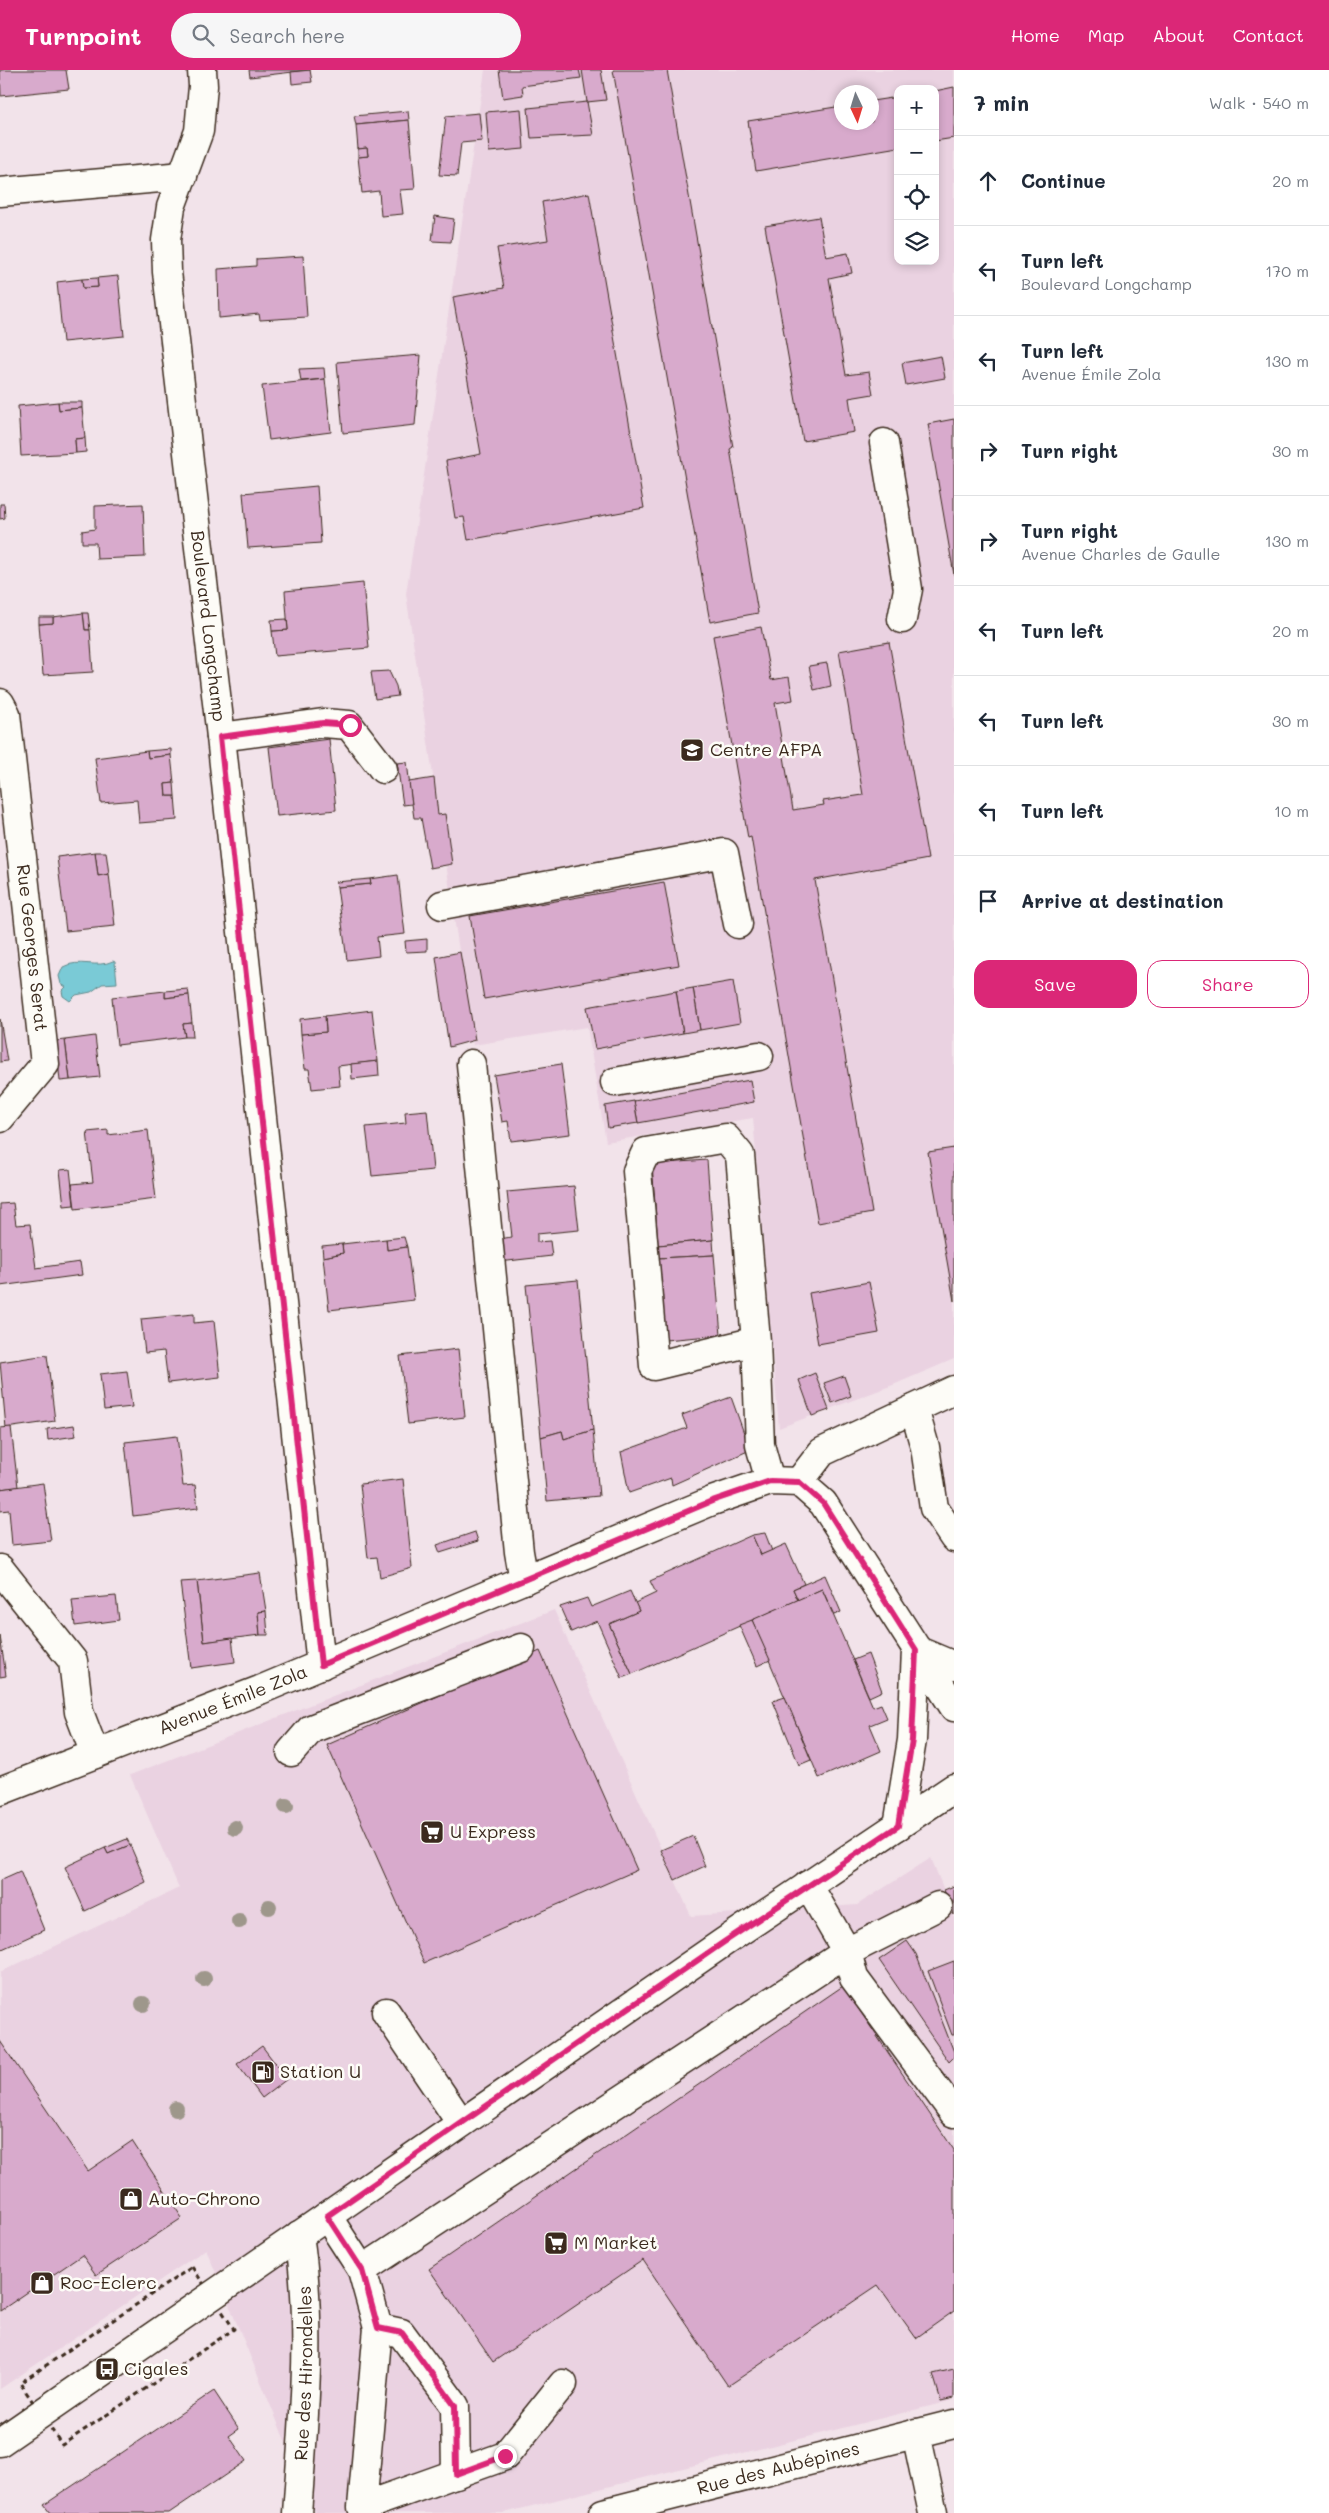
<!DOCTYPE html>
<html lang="en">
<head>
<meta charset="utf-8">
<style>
  :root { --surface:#fff; --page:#f6f6f7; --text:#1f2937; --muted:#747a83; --line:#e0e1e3; --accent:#db2777 }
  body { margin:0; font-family:Mali,sans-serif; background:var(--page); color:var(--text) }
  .controls { position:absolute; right:15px; top:15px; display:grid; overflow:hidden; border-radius:10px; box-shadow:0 2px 8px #0003 }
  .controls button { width:45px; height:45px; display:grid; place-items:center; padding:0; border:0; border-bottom:1px solid var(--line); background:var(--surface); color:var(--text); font:25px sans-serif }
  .compass { position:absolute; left:834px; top:15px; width:45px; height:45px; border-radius:50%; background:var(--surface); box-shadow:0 2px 8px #0003; rotate:176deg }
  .stop { position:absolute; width:15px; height:15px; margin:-11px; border:4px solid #db2777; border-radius:50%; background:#fff }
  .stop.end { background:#db2777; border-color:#fff; box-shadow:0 1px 5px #0008 }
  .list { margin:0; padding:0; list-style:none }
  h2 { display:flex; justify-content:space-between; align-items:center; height:65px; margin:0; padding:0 20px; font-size:21px }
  h2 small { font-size:16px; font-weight:400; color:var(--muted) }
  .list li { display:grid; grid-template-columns:32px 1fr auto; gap:15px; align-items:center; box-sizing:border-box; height:90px; padding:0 20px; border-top:1px solid var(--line) }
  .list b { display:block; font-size:19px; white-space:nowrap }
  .list p { margin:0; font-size:16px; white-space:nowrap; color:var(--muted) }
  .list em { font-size:16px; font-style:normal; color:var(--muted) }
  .actions { display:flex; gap:10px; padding:15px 20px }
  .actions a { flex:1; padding:11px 0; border:1px solid var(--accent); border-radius:15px; text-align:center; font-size:18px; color:var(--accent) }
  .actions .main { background:var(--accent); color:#fff }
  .icon { flex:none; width:28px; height:28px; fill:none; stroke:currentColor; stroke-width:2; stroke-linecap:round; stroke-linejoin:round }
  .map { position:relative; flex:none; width:954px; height:2443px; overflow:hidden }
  header { display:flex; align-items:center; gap:30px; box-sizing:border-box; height:70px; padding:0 25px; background:var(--accent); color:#fff }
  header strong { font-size:24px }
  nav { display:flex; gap:28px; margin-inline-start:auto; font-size:18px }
  .search { width:350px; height:45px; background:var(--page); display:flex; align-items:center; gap:12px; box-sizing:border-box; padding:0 18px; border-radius:28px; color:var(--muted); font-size:19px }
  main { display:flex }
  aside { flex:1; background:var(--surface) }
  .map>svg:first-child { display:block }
  .built { fill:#ead2e1; fill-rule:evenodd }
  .water { fill:#7acad6; stroke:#618a8c }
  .building { fill:#d8aacc; stroke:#3b2a1e }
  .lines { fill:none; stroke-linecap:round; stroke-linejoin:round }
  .minor-casing { stroke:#3b2a1e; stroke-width:31 }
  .major-casing { stroke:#3b2a1e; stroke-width:31 }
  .path { stroke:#3b2a1e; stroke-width:3; stroke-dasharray:5 4; stroke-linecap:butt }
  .minor { stroke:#fdfcf7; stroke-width:28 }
  .major { stroke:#fdfcf7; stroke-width:28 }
  .tree { fill:#9e978b }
  .route { stroke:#db2777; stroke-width:6 }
  .labels { text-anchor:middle; stroke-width:5; stroke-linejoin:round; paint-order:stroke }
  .street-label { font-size:18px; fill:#3b2a1e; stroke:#fdfcf7 }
  .poi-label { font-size:18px; fill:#3b2a1e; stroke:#fdfcf7; text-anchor:start }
</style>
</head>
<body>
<header>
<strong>Turnpoint</strong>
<div class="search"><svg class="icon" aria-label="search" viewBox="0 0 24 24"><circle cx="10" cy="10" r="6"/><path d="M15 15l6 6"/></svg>Search here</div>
<nav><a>Home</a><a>Map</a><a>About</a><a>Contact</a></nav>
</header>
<main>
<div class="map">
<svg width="954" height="2443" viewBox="0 0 954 2443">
  <rect width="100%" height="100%" fill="#f2e3ea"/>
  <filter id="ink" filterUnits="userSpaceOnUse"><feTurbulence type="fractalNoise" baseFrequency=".02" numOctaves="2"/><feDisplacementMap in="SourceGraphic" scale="10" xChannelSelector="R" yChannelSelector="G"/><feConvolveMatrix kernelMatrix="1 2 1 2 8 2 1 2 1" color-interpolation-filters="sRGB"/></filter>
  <g filter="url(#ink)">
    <g class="built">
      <path d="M485 0H954V1289L893 1315 779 1358 753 1048 606 1072 587 957 473 975 406 524ZM898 19H935V191H898ZM842 22H872V52H842Z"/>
      <polygon points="554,1540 691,1846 857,1835 931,1788 954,1845 954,2330 504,2443 315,2443 206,2179 0,2319 0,1902 179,1818 130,1705"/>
    </g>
    <path class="water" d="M113 891 115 892 117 913 102 914 91 922 76 925 70 931 63 926 62 921 66 917 61 914 59 906 63 897C79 888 97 899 113 891Z"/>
    <g class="building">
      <polygon points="0,0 66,0 69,19 1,26"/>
      <polygon points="249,0 310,0 250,7"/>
      <polygon points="310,0 312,12 292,14 291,2"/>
      <polygon points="499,0 579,0 581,8 522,16 523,25 503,28"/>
      <polygon points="582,0 601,0 606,30 587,32"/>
      <polygon points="613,0 667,0 733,377 730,379 758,543 710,552"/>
      <polygon points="954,17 954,68 935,71 935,21"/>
      <polygon points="898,27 898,77 756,101 748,51 842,36 842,52 872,52 872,31"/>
      <polygon points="587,32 593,65 531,68 528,38"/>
      <polygon points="521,39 524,79 489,82 486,42"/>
      <polygon points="408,41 409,50 356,55 354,46"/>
      <polygon points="479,43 482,71 461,73 457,106 439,105 446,46"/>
      <polygon points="409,50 415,119 400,120 403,144 381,146 379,121 362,123 358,87 368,86 367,78 358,79 356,55"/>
      <polygon points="367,78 368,86 358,87 358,79"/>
      <polygon points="589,123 644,438 468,470 464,447 455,448 446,391 481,384 453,227 504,218 497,178 548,170 542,132"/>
      <polygon points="435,146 454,149 451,172 432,171"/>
      <polygon points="819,147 826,187 848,183 852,203 829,208 846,305 869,302 873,324 849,328 854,362 803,371 765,156"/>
      <polygon points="303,186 307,247 260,250 259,244 219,248 218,199 256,196 256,189"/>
      <polygon points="118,206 124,266 63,272 57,212 82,209 83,218 98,217 97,208"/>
      <polygon points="97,208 98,217 83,218 82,209"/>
      <polygon points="421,285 415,355 343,363 337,292"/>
      <polygon points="941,286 945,308 906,315 902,293"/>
      <polygon points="324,298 325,309 301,311 299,299"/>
      <polygon points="325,309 331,362 269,370 262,316"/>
      <polygon points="58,332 82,332 82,338 59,340"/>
      <polygon points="58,332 59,340 82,338 85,368 75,369 76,383 21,386 18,336"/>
      <polygon points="954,349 954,505 928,354"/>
      <polygon points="85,368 86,382 76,383 75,369"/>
      <polygon points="317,416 321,473 248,478 243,423"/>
      <polygon points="0,434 4,434 5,448 0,449"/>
      <polygon points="143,434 145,487 97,489 96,473 82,473 82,461 95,459 95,436"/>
      <polygon points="363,513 369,578 275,586 272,561 288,560 285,521"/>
      <polygon points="83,543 88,543 90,560 85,560"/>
      <polygon points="83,543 85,560 90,560 93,602 43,605 39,554 53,553 53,547"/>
      <polygon points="53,547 53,553 39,554 39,547"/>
      <polygon points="287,549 288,560 272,561 271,550"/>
      <polygon points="761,557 771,610 789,607 793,630 775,633 793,740 824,735 823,731 863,725 839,581 889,572 928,789 815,810 872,1143 818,1153 751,767 748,768 713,566"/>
      <polygon points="827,593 831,616 814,620 809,596"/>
      <polygon points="389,601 396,616 398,626 375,629 371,602"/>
      <polygon points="329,669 336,740 277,746 269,677"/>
      <polygon points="171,679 171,685 148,688 147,681"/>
      <polygon points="147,681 148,688 171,685 174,713 165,714 166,726 175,726 177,750 139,753 137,730 101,733 95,688"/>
      <polygon points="407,692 412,734 403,735 397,693"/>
      <polygon points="434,708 438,745 445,744 452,794 430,798 421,748 414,748 409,712"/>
      <polygon points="174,713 175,726 166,726 165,714"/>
      <polygon points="95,782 106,782 109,804 98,806"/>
      <polygon points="95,782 98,806 109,804 115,856 66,861 57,787"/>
      <polygon points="398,805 405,864 377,867 379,886 347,890 337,817 371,814 370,809"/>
      <polygon points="370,809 371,814 337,817 336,812"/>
      <polygon points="664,812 679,895 484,929 470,846"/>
      <polygon points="427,869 427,881 406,882 405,871"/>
      <polygon points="460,882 475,970 449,977 436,887"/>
      <polygon points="733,911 740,953 700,960 693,918"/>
      <polygon points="693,918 700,960 683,963 676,921"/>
      <polygon points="188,919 189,925 165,928 165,921"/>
      <polygon points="165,921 165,928 189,925 192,953 183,954 185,967 117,975 112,927"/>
      <polygon points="676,921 683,963 595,979 587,937"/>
      <polygon points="372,940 378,991 338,996 340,1016 312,1019 309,999 305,999 301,964 326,962 325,946"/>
      <polygon points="325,946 326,962 301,964 300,949"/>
      <polygon points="0,949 7,991 0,992"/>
      <polygon points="192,953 193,967 185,967 183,954"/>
      <polygon points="95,966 100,1007 70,1010 65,970"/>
      <polygon points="65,970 70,1010 60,1011 56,971"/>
      <polygon points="378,991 379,1006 352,1009 351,994"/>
      <polygon points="561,994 570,1064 511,1071 508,1051 502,1052 494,1005"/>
      <polygon points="750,1010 754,1032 638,1053 634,1031"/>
      <polygon points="634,1031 638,1053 608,1058 605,1036"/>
      <polygon points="427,1040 433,1100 372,1106 366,1057 406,1053 405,1042"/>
      <polygon points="108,1060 108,1065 148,1060 156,1129 75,1139 72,1114 93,1112 87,1062"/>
      <polygon points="954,1078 954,1231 928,1082"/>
      <polygon points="707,1090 713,1170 658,1175 652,1094"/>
      <polygon points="70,1099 74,1135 64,1136 60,1100"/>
      <polygon points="574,1116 579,1160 537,1164 537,1172 550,1171 552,1186 499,1192 498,1169 512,1167 507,1122"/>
      <polygon points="13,1133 16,1155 30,1154 36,1198 80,1192 82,1205 0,1216 0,1134"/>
      <polygon points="404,1167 407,1177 387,1180 386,1169"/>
      <polygon points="386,1169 387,1180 407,1177 414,1230 329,1240 323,1187 343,1183 342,1174"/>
      <polygon points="713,1170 714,1185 659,1188 658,1175"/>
      <polygon points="342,1174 343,1183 323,1187 322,1176"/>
      <polygon points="714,1185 721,1265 665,1270 659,1188"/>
      <polygon points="578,1210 593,1360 564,1369 562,1361 541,1367 526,1215"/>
      <polygon points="869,1212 879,1263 818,1274 809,1223"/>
      <polygon points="194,1244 194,1253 214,1251 220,1307 168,1313 164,1281 145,1283 141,1249"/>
      <polygon points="458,1279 465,1347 408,1354 400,1286"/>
      <polygon points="47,1285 55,1351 6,1358 0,1292"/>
      <polygon points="127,1301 132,1337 104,1340 100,1304"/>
      <polygon points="815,1303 829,1340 812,1346 799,1310"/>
      <polygon points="844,1306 851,1326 832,1333 824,1313"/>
      <polygon points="731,1327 750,1380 672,1415 671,1408 629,1423 621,1382 687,1358 682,1345"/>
      <polygon points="74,1355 76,1366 48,1370 47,1359"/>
      <polygon points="11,1357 18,1417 0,1419 0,1358"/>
      <polygon points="593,1360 599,1426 547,1431 541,1367 562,1361 564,1369"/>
      <polygon points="177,1366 183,1416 195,1415 198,1438 133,1446 125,1372"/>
      <polygon points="403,1409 412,1498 380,1507 377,1487 368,1488 360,1414"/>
      <polygon points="43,1413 51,1471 12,1475 9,1440 0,1441 0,1419"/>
      <polygon points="475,1462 478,1471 440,1483 437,1475"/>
      <polygon points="765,1463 772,1481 761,1485 752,1465"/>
      <polygon points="752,1465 761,1485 786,1474 804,1514 793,1519 798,1530 632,1604 609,1554 639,1541 635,1533 656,1523 650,1511"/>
      <polygon points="260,1503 266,1541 258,1542 260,1565 204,1572 197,1511"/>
      <polygon points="825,1505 841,1542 834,1545 822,1519 798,1530 793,1519"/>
      <polygon points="197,1511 204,1572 232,1568 235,1592 191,1598 180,1512"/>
      <polygon points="822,1519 873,1637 881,1634 887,1648 870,1655 881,1681 819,1708 752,1550"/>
      <polygon points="630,1521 639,1541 609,1554 632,1604 622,1608 597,1551 571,1562 560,1537 587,1528 591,1537"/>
      <polygon points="116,1526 119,1550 75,1556 72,1530"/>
      <polygon points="266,1541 268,1565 260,1565 258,1542"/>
      <polygon points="752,1550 770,1590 757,1596 739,1555"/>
      <polygon points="0,1566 6,1606 0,1607"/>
      <polygon points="540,1581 637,1800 424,1893 327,1675"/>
      <polygon points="868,1584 882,1621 869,1627 853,1590"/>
      <polygon points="785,1627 811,1690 799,1695 773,1631"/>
      <polygon points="693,1766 705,1796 675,1810 661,1780"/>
      <polygon points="127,1769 130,1775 108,1784 105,1778"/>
      <polygon points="130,1775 146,1812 85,1841 65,1797 105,1778 108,1784"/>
      <polygon points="20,1801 44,1860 0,1880 0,1810"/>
      <polygon points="954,1816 954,1845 944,1820"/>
      <polygon points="907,1871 916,1884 954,1982 954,1987 949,1992 879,1890"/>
      <polygon points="954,1891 954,1965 952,1965 928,1901"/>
      <polygon points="843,1916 954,2080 954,2241 916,2268 878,2215 728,2316 643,2190 493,2292 429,2199"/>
      <polygon points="0,1971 88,2101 132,2071 182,2148 96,2205 82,2185 0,2241"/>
      <polygon points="262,1976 287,2009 262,2028 237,1994"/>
      <polygon points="954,2299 954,2328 941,2331 933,2304"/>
      <polygon points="214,2321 239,2359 229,2366 246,2391 169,2443 50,2443 44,2435"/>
    </g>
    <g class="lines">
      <g class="minor-casing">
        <g id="minor">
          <path id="s1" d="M202 0 203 16 199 61 171 137 166 170 167 202 221 667 321 1595"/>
          <polyline points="0,122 183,106"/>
          <polyline points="884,373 908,519 902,549"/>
          <path id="s2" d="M0 633 6 644 45 994 0 1048"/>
          <polyline points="221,667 323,653 349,655 383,699"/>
          <polyline points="442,835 724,783 738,854"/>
          <polyline points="471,994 519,1482 524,1510"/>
          <polyline points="615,1012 759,986"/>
          <polyline points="756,1271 654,1296 637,1101 646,1082 726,1068 740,1085 756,1271 760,1375 770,1411"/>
          <polyline points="914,1339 925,1377 934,1438 954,1468"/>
          <polyline points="799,1412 822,1382 954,1320"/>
          <polyline points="0,1499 73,1591 79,1642 95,1684"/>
          <polyline points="291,1682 311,1659 521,1578"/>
          <path id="s3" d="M0 1721 260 1620 712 1431 770 1411 799 1412 823 1433 954 1637"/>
          <polyline points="898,1756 912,1670 916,1580 954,1596"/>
          <polyline points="938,1836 847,1882 854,1908 954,2043"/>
          <polyline points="386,1942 461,2053"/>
          <polyline points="327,2146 362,2200 378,2258 362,2437 505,2386 563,2314"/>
          <polyline points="362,2200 847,1882 808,1815"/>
          <polyline points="378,2258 401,2263 455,2336 456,2404"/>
          <polyline points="916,2363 933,2443"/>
          <path id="s4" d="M297 2443C304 2350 313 2257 299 2165"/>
          <path id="s5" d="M603 2443 954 2354"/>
        </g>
      </g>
      <g class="major-casing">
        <polyline id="major" points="0,2372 724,1872 954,1718"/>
      </g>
      <polygon class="path" points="192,2197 234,2259 62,2375 20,2313"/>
      <use href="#minor" class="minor"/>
      <use href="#major" class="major"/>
    </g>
    <g class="tree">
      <circle cx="286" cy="1736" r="8"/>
      <circle cx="235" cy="1758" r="8"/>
      <circle cx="269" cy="1837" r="8"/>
      <circle cx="239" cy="1851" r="8"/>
      <circle cx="204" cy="1909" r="8"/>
      <circle cx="143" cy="1934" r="8"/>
      <circle cx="176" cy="2039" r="8"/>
    </g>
  </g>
  <g class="lines" filter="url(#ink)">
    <polyline class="route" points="350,655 323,653 220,667 321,1595 712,1431 770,1411 799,1412 823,1433 916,1580 912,1670 898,1756 724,1872 327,2146 362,2200 378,2258 402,2263 455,2336 456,2404 505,2386"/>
  </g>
  <defs>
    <g id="university-square" transform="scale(1.25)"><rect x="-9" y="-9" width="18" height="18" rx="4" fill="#3b2a1e" stroke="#fdfcf7"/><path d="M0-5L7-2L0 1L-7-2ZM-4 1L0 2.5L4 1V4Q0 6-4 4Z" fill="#fff"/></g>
    <g id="supermarket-square" transform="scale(1.25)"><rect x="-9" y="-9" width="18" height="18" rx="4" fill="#3b2a1e" stroke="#fdfcf7"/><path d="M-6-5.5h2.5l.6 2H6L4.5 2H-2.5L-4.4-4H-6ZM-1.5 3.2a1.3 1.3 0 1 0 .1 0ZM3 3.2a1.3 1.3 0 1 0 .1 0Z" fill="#fff"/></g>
    <g id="fuel-square" transform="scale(1.25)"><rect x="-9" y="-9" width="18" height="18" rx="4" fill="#3b2a1e" stroke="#fdfcf7"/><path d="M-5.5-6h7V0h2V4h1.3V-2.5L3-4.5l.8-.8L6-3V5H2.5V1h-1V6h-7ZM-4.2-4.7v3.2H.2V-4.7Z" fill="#fff"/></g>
    <g id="shop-square" transform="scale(1.25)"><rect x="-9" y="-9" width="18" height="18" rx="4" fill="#3b2a1e" stroke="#fdfcf7"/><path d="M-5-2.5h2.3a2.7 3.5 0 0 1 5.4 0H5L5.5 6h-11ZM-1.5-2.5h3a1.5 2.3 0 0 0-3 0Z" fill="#fff"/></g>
    <g id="bus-square" transform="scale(1.25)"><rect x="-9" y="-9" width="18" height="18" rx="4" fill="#3b2a1e" stroke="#fdfcf7"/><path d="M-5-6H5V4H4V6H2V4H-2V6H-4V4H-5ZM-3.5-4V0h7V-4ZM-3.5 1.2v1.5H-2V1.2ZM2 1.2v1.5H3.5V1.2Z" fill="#fff"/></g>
  </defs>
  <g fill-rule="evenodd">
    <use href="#university-square" x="692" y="680"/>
    <use href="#supermarket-square" x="432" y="1762"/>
    <use href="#fuel-square" x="263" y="2002"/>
    <use href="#shop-square" x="131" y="2129"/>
    <use href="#supermarket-square" x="556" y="2173"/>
    <use href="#shop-square" x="42" y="2213"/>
    <use href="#bus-square" x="107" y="2299"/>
  </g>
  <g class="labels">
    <g class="street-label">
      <text dy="6" stroke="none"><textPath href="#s1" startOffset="564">Boulevard Longchamp</textPath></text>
      <text dy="6" stroke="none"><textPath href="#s2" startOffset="248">Rue Georges Serat</textPath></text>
      <text dy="6" stroke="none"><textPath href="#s3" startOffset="250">Avenue Émile Zola</textPath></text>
      <text dy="6" stroke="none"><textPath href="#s4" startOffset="140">Rue des Hirondelles</textPath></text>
      <text dy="6" stroke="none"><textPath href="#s5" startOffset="181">Rue des Aubépines</textPath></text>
    </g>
    <g class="poi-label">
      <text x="710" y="686">Centre AFPA</text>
      <text x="450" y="1768">U Express</text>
      <text x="280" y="2008">Station U</text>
      <text x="148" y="2135">Auto-Chrono</text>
      <text x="574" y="2179">M Market</text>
      <text x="60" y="2219">Roc-Eclerc</text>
      <text x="124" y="2305">Cigales</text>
    </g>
  </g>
</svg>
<div class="controls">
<button>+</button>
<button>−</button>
<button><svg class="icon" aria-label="locate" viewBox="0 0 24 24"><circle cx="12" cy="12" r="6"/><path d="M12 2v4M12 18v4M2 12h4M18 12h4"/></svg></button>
<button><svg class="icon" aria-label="layers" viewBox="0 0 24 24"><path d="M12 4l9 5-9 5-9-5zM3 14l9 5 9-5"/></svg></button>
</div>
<svg class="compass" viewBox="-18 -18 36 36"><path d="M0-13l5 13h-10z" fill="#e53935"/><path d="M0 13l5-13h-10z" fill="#747a83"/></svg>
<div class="stop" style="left:350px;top:655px"></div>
<div class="stop end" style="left:505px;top:2386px"></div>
</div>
<aside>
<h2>7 min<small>Walk · 540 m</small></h2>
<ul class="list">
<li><svg class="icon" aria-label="ahead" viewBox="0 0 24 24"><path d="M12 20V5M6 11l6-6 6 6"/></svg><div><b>Continue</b></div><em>20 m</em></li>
<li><svg class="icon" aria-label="left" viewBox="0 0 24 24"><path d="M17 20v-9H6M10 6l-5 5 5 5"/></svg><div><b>Turn left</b><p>Boulevard Longchamp</p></div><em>170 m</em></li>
<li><svg class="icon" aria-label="left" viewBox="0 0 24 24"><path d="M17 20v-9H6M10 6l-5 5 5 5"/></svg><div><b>Turn left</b><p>Avenue Émile Zola</p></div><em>130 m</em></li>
<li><svg class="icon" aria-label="right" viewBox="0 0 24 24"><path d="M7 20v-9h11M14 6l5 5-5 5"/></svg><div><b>Turn right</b></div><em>30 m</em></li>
<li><svg class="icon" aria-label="right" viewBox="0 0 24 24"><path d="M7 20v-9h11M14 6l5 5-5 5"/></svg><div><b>Turn right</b><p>Avenue Charles de Gaulle</p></div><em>130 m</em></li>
<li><svg class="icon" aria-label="left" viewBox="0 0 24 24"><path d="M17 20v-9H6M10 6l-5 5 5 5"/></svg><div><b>Turn left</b></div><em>20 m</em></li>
<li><svg class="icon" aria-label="left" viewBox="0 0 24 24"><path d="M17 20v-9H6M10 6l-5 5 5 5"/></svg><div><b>Turn left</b></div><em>30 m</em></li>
<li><svg class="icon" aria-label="left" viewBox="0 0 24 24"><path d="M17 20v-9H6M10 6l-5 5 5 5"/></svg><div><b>Turn left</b></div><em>10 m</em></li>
<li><svg class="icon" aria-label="arrive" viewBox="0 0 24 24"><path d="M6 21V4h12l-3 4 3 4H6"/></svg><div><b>Arrive at destination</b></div></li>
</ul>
<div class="actions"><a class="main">Save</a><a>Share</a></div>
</aside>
</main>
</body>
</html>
